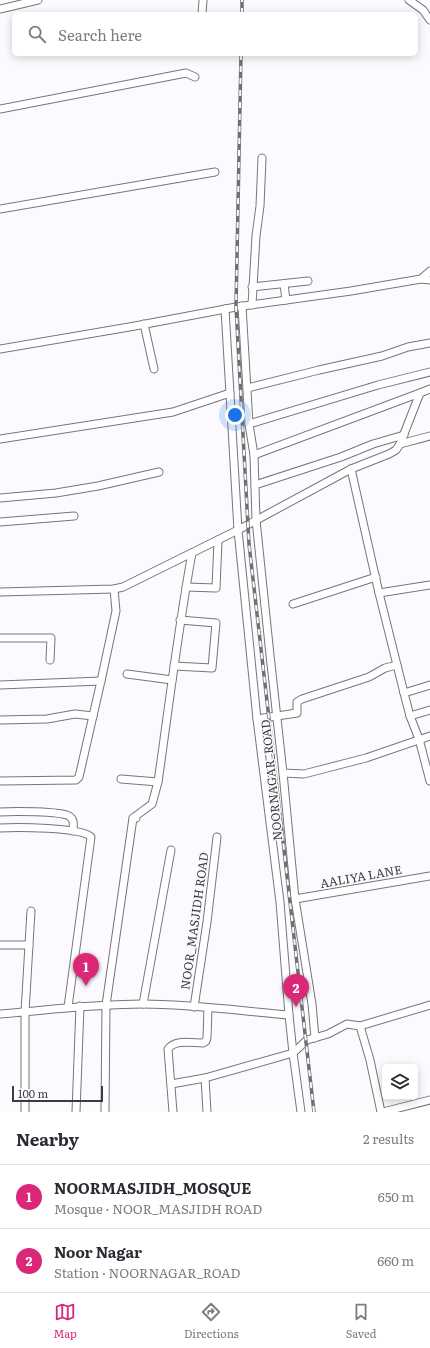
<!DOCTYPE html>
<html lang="en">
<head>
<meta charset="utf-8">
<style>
  :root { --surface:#fff; --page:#f2f2f3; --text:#2b2b33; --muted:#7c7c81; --line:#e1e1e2; --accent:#db2777 }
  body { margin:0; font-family:Literata,serif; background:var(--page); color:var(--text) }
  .controls { position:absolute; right:12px; bottom:12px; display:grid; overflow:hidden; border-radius:6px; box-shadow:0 2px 10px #0003 }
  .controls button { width:36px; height:36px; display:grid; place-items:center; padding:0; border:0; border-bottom:1px solid var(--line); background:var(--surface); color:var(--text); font:20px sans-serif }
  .scale { position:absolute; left:12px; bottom:10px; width:91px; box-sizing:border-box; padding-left:4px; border:2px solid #3c3b3d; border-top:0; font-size:11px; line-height:14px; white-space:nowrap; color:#3c3b3d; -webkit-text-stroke:3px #fcfaff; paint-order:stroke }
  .you { position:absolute; left:235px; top:415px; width:14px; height:14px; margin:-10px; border:3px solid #fff; border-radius:50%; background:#1a73e8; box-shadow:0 0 0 6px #1a73e833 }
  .badge { display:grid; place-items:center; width:26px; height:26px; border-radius:50%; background:var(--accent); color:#fff; font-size:13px; font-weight:700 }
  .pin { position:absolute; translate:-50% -33px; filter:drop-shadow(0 1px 2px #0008) }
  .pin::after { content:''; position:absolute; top:21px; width:14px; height:12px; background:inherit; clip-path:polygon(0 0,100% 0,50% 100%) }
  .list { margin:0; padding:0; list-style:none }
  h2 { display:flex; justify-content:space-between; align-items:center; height:52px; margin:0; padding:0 16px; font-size:17px }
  h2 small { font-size:13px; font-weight:400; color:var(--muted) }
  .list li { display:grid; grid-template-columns:26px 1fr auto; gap:12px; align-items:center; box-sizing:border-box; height:64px; padding:0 16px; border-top:1px solid var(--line) }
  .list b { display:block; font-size:15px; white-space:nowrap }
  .list p { margin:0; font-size:13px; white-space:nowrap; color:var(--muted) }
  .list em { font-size:13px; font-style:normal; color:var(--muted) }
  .icon { flex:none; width:22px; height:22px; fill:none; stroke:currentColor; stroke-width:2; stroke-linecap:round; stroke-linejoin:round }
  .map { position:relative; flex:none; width:430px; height:1112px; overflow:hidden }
  .search { position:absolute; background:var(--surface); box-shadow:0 2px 10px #0003; left:12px; right:12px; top:12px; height:44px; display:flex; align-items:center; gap:10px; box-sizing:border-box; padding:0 14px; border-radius:6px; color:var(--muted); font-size:15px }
  .sheet { height:180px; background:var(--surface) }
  nav { display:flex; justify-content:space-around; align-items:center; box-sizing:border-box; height:56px; border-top:1px solid var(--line); background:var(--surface); font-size:11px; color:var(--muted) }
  nav a { display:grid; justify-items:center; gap:2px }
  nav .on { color:var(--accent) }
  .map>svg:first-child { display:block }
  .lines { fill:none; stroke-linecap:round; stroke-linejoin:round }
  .minor-casing { stroke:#77757a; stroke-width:9 }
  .minor { stroke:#fff; stroke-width:7 }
  .rail-casing { stroke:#716f72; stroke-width:3.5 }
  .rail { stroke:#fcfaff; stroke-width:2; stroke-dasharray:6; stroke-linecap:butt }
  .labels { text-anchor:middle; stroke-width:3; stroke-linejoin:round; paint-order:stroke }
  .street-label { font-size:12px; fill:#3c3b3d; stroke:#fcfaff }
</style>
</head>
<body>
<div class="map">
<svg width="430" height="1112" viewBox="0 0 430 1112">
  <rect width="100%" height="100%" fill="#fcfaff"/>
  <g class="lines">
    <g class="minor-casing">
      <g id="minor">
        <polyline points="409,0 423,10 430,20"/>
        <polyline points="0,9 38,0"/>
        <polyline points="202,14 203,0"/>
        <polyline points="0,109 186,73 195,77"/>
        <polyline points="0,209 215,172"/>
        <polyline points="421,279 430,271"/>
        <polyline points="284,284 286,300"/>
        <polyline points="252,287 308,281"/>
        <polyline points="252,305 256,236 260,206 262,158"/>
        <polyline points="242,306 249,424 254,455 256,520 270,655 283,773 295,899 312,1004 315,1038"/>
        <polyline points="225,309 238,530 257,719 280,902 289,1015"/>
        <polyline points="144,324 154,369"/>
        <polyline points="0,349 135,326 236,307 351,291 421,279 430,280"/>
        <polyline points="248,388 319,370 382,356 408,347 430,343"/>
        <polyline points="249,424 378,385 430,372"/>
        <polyline points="0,439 173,412 230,393"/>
        <polyline points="400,444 430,436"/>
        <polyline points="254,455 420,393"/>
        <polyline points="351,469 379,593 404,693 410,716 419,739 430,781"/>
        <polyline points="255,485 341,457 373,444 404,435"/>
        <polyline points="0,498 56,493 98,486 159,472"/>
        <polyline points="0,522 74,516"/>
        <polyline points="186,587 216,588 218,540"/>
        <polyline points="0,592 114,589 123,587 238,530 351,469 389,454 396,450 400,444 420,393 430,389"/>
        <polyline points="379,593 430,585"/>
        <polyline points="293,604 376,577"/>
        <polyline points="0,638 51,638 50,660"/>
        <polyline points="174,666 212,668 216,623 180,620"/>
        <polyline points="127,674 172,680"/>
        <polyline points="0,685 101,681"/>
        <polyline points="404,693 430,685"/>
        <polyline points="410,716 430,710"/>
        <polyline points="257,719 297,713 297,702 302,699 369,677 385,668 397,665"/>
        <polyline points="0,720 47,719 75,714 93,716"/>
        <polyline points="283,773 304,774 366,758 430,736"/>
        <path d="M121 779 158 782C169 706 178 629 192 553"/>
        <polyline points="0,781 76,780 79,777 101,681 116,611 114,589"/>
        <path d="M0 812C12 811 60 811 69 816 75 820 73 825 73 831"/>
        <polyline points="136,818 133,818 152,804 158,782"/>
        <path d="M0 828C15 827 82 827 91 837L68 1007"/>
        <polyline points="295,899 430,876"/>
        <polyline points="0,945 29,945"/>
        <polyline points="143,1004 171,850"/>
        <polyline points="194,1007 207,922 217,837"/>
        <path d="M0 1014C48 1010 95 1004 143 1004 192 1004 241 1011 289 1015L293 1053 205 1078 171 1084"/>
        <polyline points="360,1026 370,1060 381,1112"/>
        <polyline points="205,1078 207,1112"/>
        <polyline points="25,1112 25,1012 31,911"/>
        <polyline points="76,1112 80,1006"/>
        <polyline points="105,1112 106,1005 133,818"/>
        <path d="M173 1112 168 1049C175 1039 192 1043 203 1043L206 1041 207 1038 208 1008"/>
        <polyline points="301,1112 293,1053 307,1040 328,1034 347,1024 360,1026 430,1005"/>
        <polyline points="383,1112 430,1100"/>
      </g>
    </g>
    <use href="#minor" class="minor"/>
    <g class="rail-casing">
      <g id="rail">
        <polyline points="242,14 242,0"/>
        <polyline points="241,54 236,307 249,544 314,1112"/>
      </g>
    </g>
    <use href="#rail" class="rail"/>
  </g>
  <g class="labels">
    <g class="street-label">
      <text transform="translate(272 780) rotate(-96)" y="4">NOORNAGAR_ROAD</text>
      <text transform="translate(361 877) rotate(-10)" y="4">AALIYA LANE</text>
      <text transform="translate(195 921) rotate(-82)" y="4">NOOR_MASJIDH ROAD</text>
    </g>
  </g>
</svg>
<div class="controls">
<button><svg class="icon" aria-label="layers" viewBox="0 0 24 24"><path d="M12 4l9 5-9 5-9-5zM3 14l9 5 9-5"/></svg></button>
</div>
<div class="scale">100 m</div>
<div class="you"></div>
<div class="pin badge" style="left:86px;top:986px">1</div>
<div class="pin badge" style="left:296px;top:1007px">2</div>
<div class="search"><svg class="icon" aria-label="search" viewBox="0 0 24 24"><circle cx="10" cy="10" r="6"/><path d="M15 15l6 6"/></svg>Search here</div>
</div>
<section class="sheet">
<h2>Nearby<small>2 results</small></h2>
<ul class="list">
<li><span class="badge">1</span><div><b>NOORMASJIDH_MOSQUE</b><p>Mosque · NOOR_MASJIDH ROAD</p></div><em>650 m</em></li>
<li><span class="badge">2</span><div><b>Noor Nagar</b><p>Station · NOORNAGAR_ROAD</p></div><em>660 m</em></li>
</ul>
</section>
<nav>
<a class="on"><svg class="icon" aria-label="map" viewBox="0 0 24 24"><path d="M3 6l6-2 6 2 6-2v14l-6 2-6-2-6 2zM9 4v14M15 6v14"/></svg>Map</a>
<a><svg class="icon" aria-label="directions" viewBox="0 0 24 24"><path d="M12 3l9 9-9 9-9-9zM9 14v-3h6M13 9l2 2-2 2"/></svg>Directions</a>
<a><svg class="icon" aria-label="saved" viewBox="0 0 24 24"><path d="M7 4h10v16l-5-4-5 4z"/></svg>Saved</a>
</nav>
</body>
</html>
